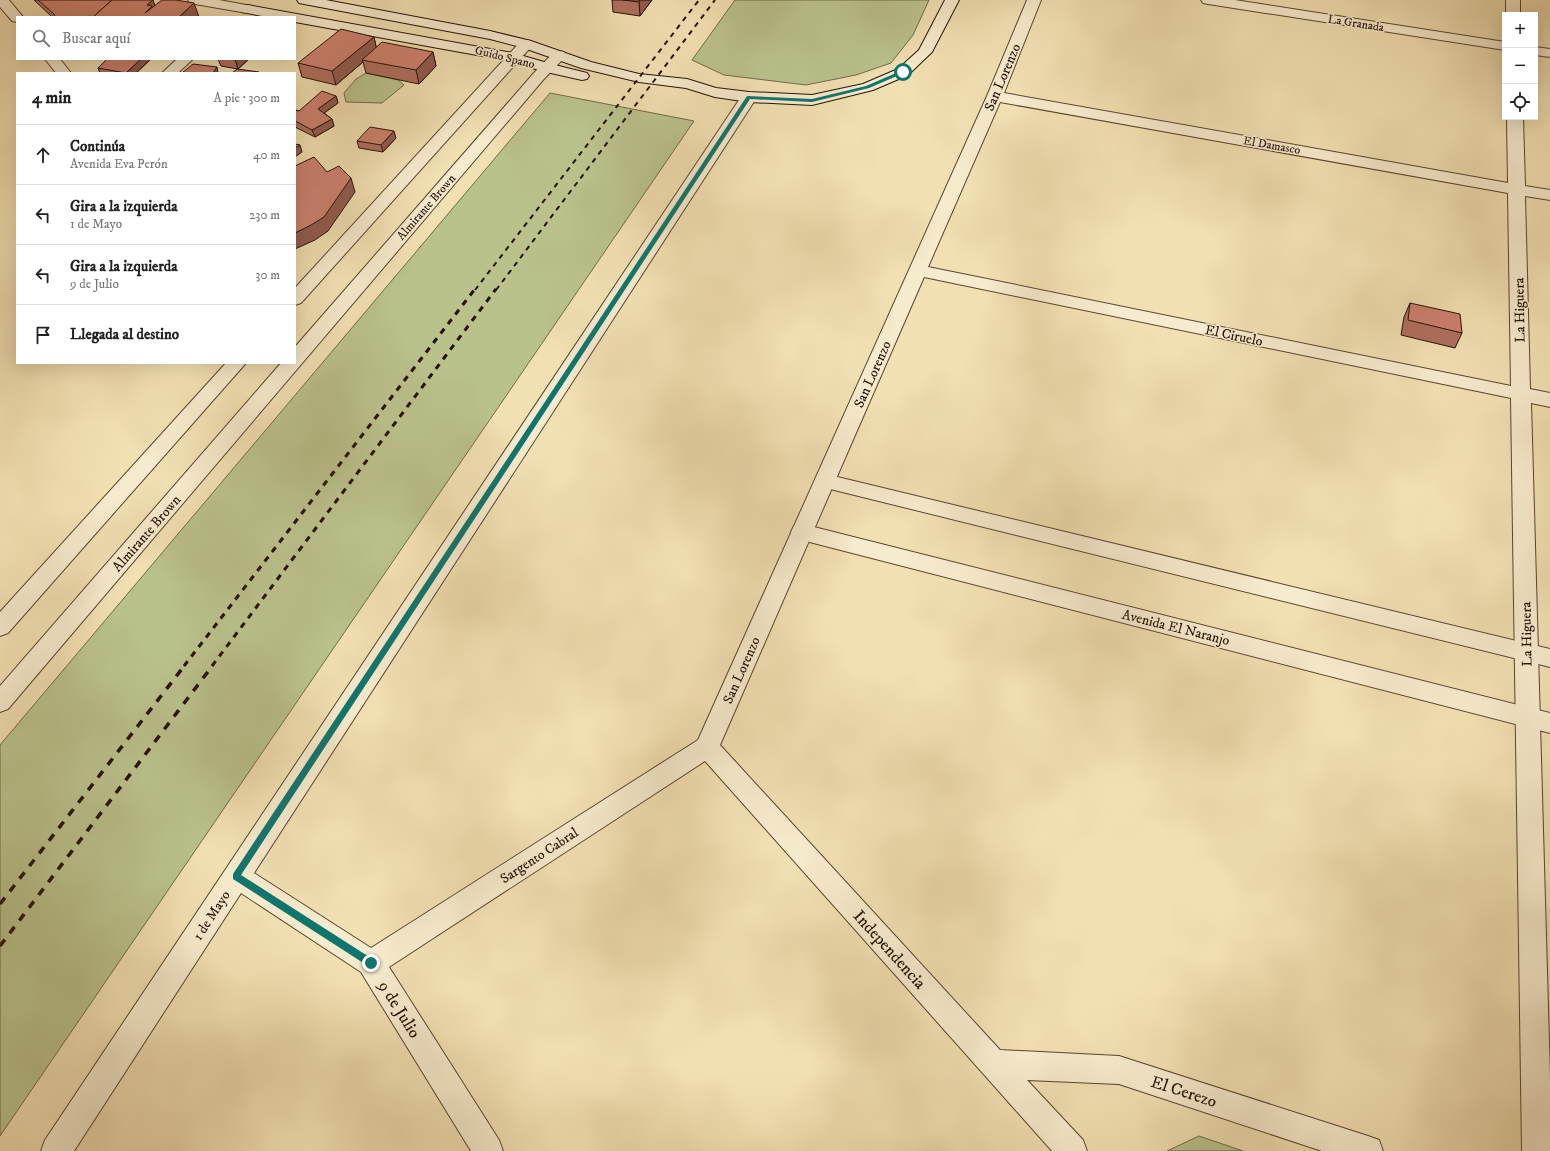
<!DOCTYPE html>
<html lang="es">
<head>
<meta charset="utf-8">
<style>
  :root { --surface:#fff; --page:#f2f2f2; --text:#222; --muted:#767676; --line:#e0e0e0 }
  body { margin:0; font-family:"IM FELL DW Pica",serif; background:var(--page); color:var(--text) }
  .controls { position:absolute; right:12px; top:12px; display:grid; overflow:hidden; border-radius:0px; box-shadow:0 4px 16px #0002 }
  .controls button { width:36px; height:36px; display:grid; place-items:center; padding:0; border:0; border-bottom:1px solid var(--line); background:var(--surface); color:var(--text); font:20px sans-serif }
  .stop { position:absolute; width:12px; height:12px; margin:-9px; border:3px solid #0f766e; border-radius:50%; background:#fff }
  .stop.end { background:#0f766e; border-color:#fff; box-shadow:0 1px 4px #0008 }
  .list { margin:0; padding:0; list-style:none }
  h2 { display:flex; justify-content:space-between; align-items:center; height:52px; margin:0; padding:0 16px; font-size:17px }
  h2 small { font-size:13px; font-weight:400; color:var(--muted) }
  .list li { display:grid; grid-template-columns:26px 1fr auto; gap:12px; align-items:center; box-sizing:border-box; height:60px; padding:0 16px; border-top:1px solid var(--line) }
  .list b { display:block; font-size:15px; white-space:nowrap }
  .list p { margin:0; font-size:13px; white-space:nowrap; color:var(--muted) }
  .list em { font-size:13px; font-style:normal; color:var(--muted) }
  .icon { flex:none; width:22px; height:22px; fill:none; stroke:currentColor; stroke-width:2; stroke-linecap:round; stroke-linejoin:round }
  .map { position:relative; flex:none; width:1550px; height:1151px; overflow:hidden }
  .search { position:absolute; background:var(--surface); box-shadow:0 4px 16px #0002; left:16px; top:16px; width:280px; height:44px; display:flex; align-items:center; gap:10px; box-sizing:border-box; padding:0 14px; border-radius:0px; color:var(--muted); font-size:15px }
  .panel { position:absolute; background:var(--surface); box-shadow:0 4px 16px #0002; left:16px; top:72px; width:280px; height:292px; border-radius:0px }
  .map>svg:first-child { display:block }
  .green { fill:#bac28c; stroke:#706a48 }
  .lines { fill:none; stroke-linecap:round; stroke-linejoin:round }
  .minor-casing { stroke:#594530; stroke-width:2 }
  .tertiary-casing { stroke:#594530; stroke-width:2 }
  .secondary-casing { stroke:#261104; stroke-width:2 }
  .minor { fill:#f7ebcd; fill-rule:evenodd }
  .tertiary { fill:#f7ebcd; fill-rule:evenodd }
  .secondary { fill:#f7ebcd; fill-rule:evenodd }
  .rail-far2 { stroke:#261104; stroke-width:2; stroke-dasharray:5 5; stroke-linecap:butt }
  .rail-far1 { stroke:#261104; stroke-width:3; stroke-dasharray:6 6; stroke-linecap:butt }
  .rail { stroke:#261104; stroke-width:3.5; stroke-dasharray:8 8; stroke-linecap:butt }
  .wall { fill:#b06f5f; stroke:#261104 }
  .shaded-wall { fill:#905a4d; stroke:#261104 }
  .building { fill:#cd816e; stroke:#261104 }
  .route { fill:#0f766e }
  .labels { text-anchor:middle; stroke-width:3; stroke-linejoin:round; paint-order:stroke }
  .far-street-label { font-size:12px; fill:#261104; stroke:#f7ebcd }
  .street-label { font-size:14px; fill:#261104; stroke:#f7ebcd }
  .near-street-label { font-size:17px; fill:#261104; stroke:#f7ebcd }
</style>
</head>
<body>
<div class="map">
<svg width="1550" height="1151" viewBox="0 0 1550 1151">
  <rect width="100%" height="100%" fill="#f2e0b2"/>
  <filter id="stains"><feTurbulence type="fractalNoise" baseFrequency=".005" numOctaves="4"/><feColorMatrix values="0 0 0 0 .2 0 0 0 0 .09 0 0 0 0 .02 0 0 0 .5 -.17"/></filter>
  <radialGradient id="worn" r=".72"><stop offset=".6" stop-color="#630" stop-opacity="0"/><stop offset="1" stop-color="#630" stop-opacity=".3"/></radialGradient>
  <g class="green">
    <polygon points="735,0 929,0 913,35 891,63 856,75 806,85 724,75 692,60"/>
    <polygon points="366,73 398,80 404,85 382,103 346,102 344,93 356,79"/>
    <polygon points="550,93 694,121 0,1136 0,745"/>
    <polygon points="1199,1136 1243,1151 1167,1151"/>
  </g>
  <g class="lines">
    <g class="minor-casing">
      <g id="minor">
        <polygon points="0,0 9,0 23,17 17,17 17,22 12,21 0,7"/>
        <polygon points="188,0 219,0 252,6 254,9 252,12 247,13 195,4 190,3"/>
        <path d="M1027 0H1041L1004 93 1508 183 1507 117H1523L1525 186 1550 190V200L1525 196 1530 389 1550 393V407L1531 403 1550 1078V1151H1522L1511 398 924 277 720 745 1000 1050 1119 1056 1368 1136 1379 1140 1383 1151H1322L1119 1084 1027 1080 1083 1140 1087 1151H1052L705 761 389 967 499 1140 503 1151H471L361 972 241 893 74 1151H41L45 1140 741 97 744 94 749 92 754 94 757 97 254 873 371 948 698 740 987 96ZM1000 102 1508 193 1511 386 928 267Z"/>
        <polygon points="1201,0 1235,0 1505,42 1505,50 1208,4 1203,3"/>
        <rect x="1506" y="0" width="14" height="15"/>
        <polygon points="526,40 531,41 533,44 531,47 301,303 295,305 295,288 521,41"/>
        <polygon points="1535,47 1550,49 1550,57 1535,55"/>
        <polygon points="559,51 564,52 566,55 564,58 543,80 8,709 0,712 0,686 281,363 295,363 295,347 533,74 554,52"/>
        <polygon points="45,59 60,59 71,73 56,73"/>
        <polygon points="177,59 193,59 178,73 162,73"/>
        <polygon points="226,363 246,363 8,633 0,636 0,612"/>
      </g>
    </g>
    <g class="tertiary-casing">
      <g id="tertiary">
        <polygon points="825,474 1550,649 1550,667 818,486 815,481 818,476"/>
        <polygon points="802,524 1550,713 1550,733 794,538 791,532 794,526"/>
      </g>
    </g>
    <g class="secondary-casing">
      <g id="secondary">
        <polygon points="297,0 326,0 490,31 531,41 591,62 639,74 687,79 716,88 749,92 812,95 863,84 898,69 919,50 945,0 959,0 932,52 908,75 873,90 812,105 749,102 715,97 686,88 639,82 581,68 521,47 490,39 304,4 299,3"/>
        <polygon points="247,5 513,53 551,64 587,73 589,76 587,79 582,80 542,71 510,61 295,22 295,17 267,17 242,12 240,9 242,6"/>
      </g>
    </g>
    <use href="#minor" class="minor"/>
    <use href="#tertiary" class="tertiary"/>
    <use href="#secondary" class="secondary"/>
    <g class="rail-far2">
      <polyline points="475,290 699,0"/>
      <polyline points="496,290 715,0"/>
    </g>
    <g class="rail-far1">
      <polyline points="184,666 475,289"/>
      <polyline points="212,666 496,289"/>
    </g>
    <g class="rail">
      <polyline points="0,904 185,665"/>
      <polyline points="0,946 213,665"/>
    </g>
  </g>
  <g class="wall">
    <polygon points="34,0 95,0 155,6 199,17 52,17"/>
    <polygon points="612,0 652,0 640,16 613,12"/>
    <polygon points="374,37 376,47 433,52 436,66 419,84 366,73 363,62 336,85 302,77 298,63"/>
    <polygon points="107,59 149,59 150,60 136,73 100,73 98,68"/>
    <polygon points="218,59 249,59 238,69 221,66"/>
    <polygon points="336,96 338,103 324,113 332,119 334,126 315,137 295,127 295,110 299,111"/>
    <polygon points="396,138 383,152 359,148 357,141"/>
    <polygon points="1410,303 1462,333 1455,348 1401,335 1404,317"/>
  </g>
  <g class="shaded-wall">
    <polygon points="153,0 158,14 146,17 147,5"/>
    <polygon points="640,0 652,0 640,16 639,2"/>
    <polygon points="194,3 199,17 179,17"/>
    <polygon points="374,37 377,51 362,60 363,62 336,85 332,71"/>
    <polygon points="433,52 436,66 419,84 416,70"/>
    <polygon points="141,59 149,59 150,60 136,73 126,73"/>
    <polygon points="235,59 249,59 238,69"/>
    <polygon points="217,67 218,73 213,73"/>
    <polygon points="336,96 338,103 320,116 318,109"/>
    <polygon points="332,119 334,126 315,137 312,130"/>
    <polygon points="394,131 396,138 383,152 381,145"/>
    <polygon points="300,145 302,152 295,157 295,148"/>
    <polygon points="351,178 355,192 328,231 315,240 295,249 295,233"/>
  </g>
  <g class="building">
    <polygon points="38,0 112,0 93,17 89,16 88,17 55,17 54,14"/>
    <polygon points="112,0 153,0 147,5 152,6 145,13 162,0 176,0 194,3 179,17 93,17"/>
    <polygon points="623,0 640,0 639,2"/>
    <polygon points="341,29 374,37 332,71 298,63"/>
    <polygon points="382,42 433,52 416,70 362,60"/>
    <polygon points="107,59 141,59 126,73 98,68"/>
    <polygon points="193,64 217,67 213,73 182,73"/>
    <polygon points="237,69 259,72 257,73 232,73"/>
    <polygon points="322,91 336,96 318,109 332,119 312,130 295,121 295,110 299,111"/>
    <polygon points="370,127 394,131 381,145 357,141"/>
    <polygon points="295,144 300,145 295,148"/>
    <polygon points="314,157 327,172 339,166 351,178 324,217 311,225 295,233 295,166"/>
    <polygon points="1410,303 1460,314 1462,333 1408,320"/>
  </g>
  <polygon class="route" points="903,70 904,73 869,88 812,102 750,99 241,875 374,960 374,966 368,966 233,879 233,874 747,96 812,99 866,86"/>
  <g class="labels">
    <g class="far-street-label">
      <text transform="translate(1356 23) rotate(9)" y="4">La Granada</text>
      <text transform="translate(505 57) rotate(14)" y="4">Guido Spano</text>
      <text transform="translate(1272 145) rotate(10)" y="4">El Damasco</text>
      <text transform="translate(426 207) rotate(-49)" y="4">Almirante Brown</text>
    </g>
    <g class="street-label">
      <text transform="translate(1002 77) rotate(-67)" y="5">San Lorenzo</text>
      <text transform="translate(1519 310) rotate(-91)" y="5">La Higuera</text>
      <text transform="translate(1234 335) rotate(12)" y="5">El Ciruelo</text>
      <text transform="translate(872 374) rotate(-66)" y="5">San Lorenzo</text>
      <text transform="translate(146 533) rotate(-49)" y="5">Almirante Brown</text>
      <text transform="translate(1176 627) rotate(14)" y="5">Avenida El Naranjo</text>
      <text transform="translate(1526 634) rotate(-91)" y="5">La Higuera</text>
      <text transform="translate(741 670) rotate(-66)" y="5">San Lorenzo</text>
      <text transform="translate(539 855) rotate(-33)" y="5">Sargento Cabral</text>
      <text transform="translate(211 915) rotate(-57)" y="5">1 de Mayo</text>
    </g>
    <g class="near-street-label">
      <text transform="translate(890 949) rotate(48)" y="6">Independencia</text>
      <text transform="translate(400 1009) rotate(58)" y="6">9 de Julio</text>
      <text transform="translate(1184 1091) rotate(18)" y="6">El Cerezo</text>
    </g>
  </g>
  <rect width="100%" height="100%" filter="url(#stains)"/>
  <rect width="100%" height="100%" fill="url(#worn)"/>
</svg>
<div class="controls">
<button>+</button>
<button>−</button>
<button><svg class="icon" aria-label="locate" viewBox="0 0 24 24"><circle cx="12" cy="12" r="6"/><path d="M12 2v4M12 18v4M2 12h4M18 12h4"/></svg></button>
</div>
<div class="stop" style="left:903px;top:72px"></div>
<div class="stop end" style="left:371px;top:963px"></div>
<div class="search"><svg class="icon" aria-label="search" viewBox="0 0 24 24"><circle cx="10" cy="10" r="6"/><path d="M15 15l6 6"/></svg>Buscar aquí</div>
<section class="panel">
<h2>4 min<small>A pie · 300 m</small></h2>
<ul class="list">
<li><svg class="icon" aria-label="ahead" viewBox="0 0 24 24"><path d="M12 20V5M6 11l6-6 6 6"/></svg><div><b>Continúa</b><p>Avenida Eva Perón</p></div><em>40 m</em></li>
<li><svg class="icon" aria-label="left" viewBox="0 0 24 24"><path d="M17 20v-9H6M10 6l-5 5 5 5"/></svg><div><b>Gira a la izquierda</b><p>1 de Mayo</p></div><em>230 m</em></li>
<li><svg class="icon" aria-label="left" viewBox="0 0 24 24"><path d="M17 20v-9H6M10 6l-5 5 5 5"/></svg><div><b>Gira a la izquierda</b><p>9 de Julio</p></div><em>30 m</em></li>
<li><svg class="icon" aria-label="arrive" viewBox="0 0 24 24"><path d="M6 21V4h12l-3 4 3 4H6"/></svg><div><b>Llegada al destino</b></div></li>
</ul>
</section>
</div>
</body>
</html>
